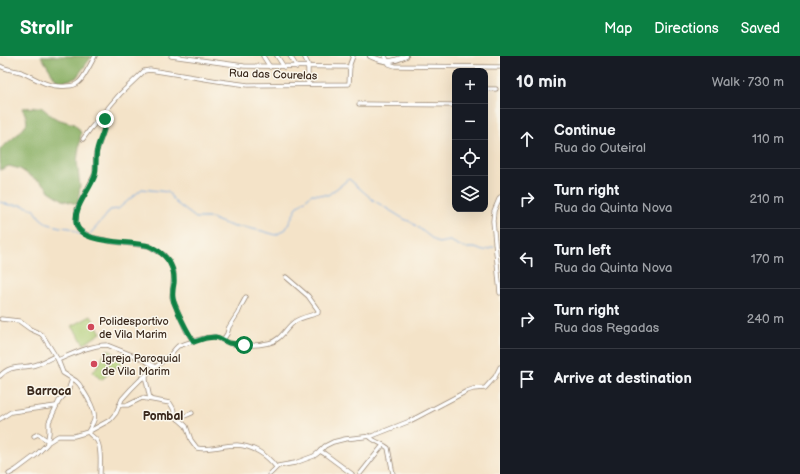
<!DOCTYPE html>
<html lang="en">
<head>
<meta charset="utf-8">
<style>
  :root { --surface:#171b24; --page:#20242c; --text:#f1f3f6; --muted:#9ea1a6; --line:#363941; --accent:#0b8043 }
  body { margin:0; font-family:"Balsamiq Sans",sans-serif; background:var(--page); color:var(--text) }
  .controls { position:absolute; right:12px; top:12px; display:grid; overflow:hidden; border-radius:8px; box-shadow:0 4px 16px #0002 }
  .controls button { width:36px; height:36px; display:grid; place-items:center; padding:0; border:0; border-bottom:1px solid var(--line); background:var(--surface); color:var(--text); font:20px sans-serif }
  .stop { position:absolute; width:12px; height:12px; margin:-9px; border:3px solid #0b8043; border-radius:50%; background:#fff }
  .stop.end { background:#0b8043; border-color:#fff; box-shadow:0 1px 4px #0008 }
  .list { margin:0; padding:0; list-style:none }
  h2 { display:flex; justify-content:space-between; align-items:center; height:52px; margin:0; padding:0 16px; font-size:17px }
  h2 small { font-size:13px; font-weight:400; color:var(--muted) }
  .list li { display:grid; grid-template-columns:26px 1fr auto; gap:12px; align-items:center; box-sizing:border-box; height:60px; padding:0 16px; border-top:1px solid var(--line) }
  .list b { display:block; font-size:15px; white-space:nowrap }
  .list p { margin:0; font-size:13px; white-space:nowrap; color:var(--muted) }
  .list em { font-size:13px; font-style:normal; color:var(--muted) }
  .icon { flex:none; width:22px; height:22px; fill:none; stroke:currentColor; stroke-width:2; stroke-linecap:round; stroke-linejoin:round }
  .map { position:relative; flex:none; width:500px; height:418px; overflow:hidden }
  header { display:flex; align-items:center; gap:24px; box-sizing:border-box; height:56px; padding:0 20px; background:var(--accent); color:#fff }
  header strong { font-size:19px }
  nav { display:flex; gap:22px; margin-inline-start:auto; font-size:14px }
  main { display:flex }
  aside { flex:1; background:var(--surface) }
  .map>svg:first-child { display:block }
  .green { fill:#accb72; stroke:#747a48 }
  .forest { fill:#89af64; stroke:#626c41 }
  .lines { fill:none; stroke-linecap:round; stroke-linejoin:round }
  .stream { stroke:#75a8e1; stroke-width:1 }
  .minor-casing { stroke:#988673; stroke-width:5 }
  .tertiary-casing { stroke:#988673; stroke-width:6 }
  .minor { stroke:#fff; stroke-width:3.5 }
  .tertiary { stroke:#fff; stroke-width:4.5 }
  .route { stroke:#0b8043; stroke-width:5 }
  .poi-dot { fill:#d1495b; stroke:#fbf7ec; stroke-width:1.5 }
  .labels { text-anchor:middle; stroke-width:3; stroke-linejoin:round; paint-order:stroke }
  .street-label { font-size:11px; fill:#3b2a1e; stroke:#fbf7ec }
  .poi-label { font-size:11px; fill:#3b2a1e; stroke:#fbf7ec; text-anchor:start }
  .neighbourhood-label { font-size:12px; font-weight:bold; fill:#3b2a1e; stroke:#fbf7ec }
</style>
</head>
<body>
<header>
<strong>Strollr</strong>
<nav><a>Map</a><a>Directions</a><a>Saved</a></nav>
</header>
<main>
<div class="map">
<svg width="500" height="418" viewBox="0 0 500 418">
  <rect width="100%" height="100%" fill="#fbf7ec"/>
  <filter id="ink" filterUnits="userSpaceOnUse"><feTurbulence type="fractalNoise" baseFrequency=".025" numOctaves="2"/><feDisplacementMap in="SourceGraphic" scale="8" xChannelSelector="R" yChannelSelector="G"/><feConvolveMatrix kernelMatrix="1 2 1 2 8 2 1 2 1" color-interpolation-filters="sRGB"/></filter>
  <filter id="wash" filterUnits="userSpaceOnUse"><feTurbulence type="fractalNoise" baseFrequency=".012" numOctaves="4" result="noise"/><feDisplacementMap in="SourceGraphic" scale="16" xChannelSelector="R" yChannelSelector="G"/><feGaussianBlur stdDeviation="0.9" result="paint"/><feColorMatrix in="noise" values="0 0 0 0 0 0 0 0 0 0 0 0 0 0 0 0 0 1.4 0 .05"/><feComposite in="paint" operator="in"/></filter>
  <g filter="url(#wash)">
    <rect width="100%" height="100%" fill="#f4e3c8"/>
    <g class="green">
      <polygon points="91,260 101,277 84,288 72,270"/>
      <polygon points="108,293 124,305 101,324 93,316 103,302 102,301"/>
    </g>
    <g class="forest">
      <polygon points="41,0 92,0 76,22 58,27"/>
      <polygon points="41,51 52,60 57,63 74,68 78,72 81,77 77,105 80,131 78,146 77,148 63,144 49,135 45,129 40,125 35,123 20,113 9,110 0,114 0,93 18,78 27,67 26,60 22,52"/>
    </g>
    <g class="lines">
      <g class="stream">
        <polyline points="0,146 9,149 21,149 31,152 34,153 40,162 48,168 60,171 70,172 85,181 88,180"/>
        <polyline points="90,178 105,161 110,154 118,153 142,133 168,136 176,147 196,162 210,162 234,171 243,171 262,175 276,179 286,173 297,151 312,138 328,139 349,123 373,144 404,163 411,166 438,187 450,185 464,192 475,192 483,195 494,191"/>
      </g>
    </g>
  </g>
  <g filter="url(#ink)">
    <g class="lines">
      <g class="minor-casing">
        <g id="minor">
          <polyline points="171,0 244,10 350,11"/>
          <polyline points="263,0 270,11"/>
          <polyline points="277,0 284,11"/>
          <polyline points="290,0 297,11"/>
          <polyline points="304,0 308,8 308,28"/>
          <polyline points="385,0 389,8 395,10 500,11"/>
          <path d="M0 10C7 14 14 14 21 16 37 23 48 32 67 30 72 30 76 29 79 26 84 22 91 7 95 0"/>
          <polyline points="485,33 496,33"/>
          <polyline points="359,48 455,49"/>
          <polyline points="83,83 91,72 105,56"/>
          <polyline points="500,141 494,155 493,165 500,237"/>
          <path d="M1 263 19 265 30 273 41 278 43 280 58 304 63 317 76 325 79 328C84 336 97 354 94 364 93 368 90 371 88 376 90 380 95 381 97 385 102 393 100 409 100 418"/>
          <polyline points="223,284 227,278 229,271 238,257 241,250 246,241"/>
          <polyline points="194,286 186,274 173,244 172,241 174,217 169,205 164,199 149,190 114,186 91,181 79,174 77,171 76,165 77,153 95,118 96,97 104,74 106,68 105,63 106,56 108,52 120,38 141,18 144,15 150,14 218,25 248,29 349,28 350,8 353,0"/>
          <path d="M58 304C72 298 91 289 107 289L142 303 156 311"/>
          <polyline points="146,319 146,324 150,343"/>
          <path d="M0 320C11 308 21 313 35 309 42 307 49 303 55 300"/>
          <path d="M119 349H128L142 342 170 347 173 352 176 361 186 370 191 384 197 392C204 394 212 392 219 391 225 390 231 389 237 389 253 390 267 399 276 411"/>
          <polyline points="0,363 11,356 56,350"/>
          <polyline points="178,363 192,357"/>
          <polyline points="34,380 38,378 48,385"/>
          <path d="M369 380C374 386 382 387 388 392L393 418"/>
          <path d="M47 387 58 380H74L88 376 110 364 116 357 122 343 131 333 140 324 170 299 175 293 178 290C188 287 205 280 214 281 220 281 223 285 229 287 242 290 256 290 269 287 280 285 286 272 294 266 301 261 310 260 318 257V254L308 240 286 221"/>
          <polyline points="320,395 325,398 352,418"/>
          <polyline points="9,418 16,414 36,399 47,388 49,377 49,366 59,345 68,335 72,323"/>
          <polyline points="270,418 278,410 295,407 314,400 318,397 325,390 333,386 345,383 372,380 410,365 467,335 473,333 485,332 495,321 500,311"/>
          <polyline points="360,418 383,389"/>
        </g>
      </g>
      <g class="tertiary-casing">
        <path id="tertiary" d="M370 0C385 7 391 7 406 0"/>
      </g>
      <use href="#minor" class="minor"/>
      <use href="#tertiary" class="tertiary"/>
    </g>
  </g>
  <g class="lines" filter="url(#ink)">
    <path class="route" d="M105 63C106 75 99 83 97 94 95 102 97 111 95 119 90 135 75 147 76 166 78 190 133 184 149 190 152 191 155 193 157 194 169 202 175 213 174 227 173 232 172 237 173 242 173 246 176 250 177 254 182 265 187 275 194 286L206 282 215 281 219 282 229 287 244 289"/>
  </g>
  <g class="poi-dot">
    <circle cx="91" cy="271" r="4"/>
    <circle cx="94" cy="308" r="4"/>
  </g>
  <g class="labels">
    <g class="street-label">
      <text transform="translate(273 18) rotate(2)" y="4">Rua das Courelas</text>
    </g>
    <g class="poi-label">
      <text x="99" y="269">Polidesportivo<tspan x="99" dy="13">de Vila Marim</tspan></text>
      <text x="102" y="306">Igreja Paroquial<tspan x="102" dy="13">de Vila Marim</tspan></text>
    </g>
    <g class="neighbourhood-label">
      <text x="49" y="339">Barroca</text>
      <text x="163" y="364">Pombal</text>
    </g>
  </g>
</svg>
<div class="controls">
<button>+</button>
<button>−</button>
<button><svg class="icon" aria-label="locate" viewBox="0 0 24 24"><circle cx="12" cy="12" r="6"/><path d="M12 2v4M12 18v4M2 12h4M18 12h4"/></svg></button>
<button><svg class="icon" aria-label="layers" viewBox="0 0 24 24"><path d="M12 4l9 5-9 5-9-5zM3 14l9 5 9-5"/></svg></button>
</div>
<div class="stop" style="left:244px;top:289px"></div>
<div class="stop end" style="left:105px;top:63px"></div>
</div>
<aside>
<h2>10 min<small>Walk · 730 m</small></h2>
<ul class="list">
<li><svg class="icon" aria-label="ahead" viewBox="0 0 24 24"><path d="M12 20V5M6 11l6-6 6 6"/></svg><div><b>Continue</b><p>Rua do Outeiral</p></div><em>110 m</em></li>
<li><svg class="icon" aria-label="right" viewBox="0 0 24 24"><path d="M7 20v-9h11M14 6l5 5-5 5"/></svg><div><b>Turn right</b><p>Rua da Quinta Nova</p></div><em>210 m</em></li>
<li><svg class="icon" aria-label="left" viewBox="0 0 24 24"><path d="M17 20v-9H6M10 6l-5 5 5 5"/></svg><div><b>Turn left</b><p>Rua da Quinta Nova</p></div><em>170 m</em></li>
<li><svg class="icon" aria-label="right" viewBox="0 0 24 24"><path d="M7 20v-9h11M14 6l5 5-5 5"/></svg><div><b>Turn right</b><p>Rua das Regadas</p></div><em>240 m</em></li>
<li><svg class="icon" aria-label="arrive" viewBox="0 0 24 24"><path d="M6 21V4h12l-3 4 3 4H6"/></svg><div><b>Arrive at destination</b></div></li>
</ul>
</aside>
</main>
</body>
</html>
